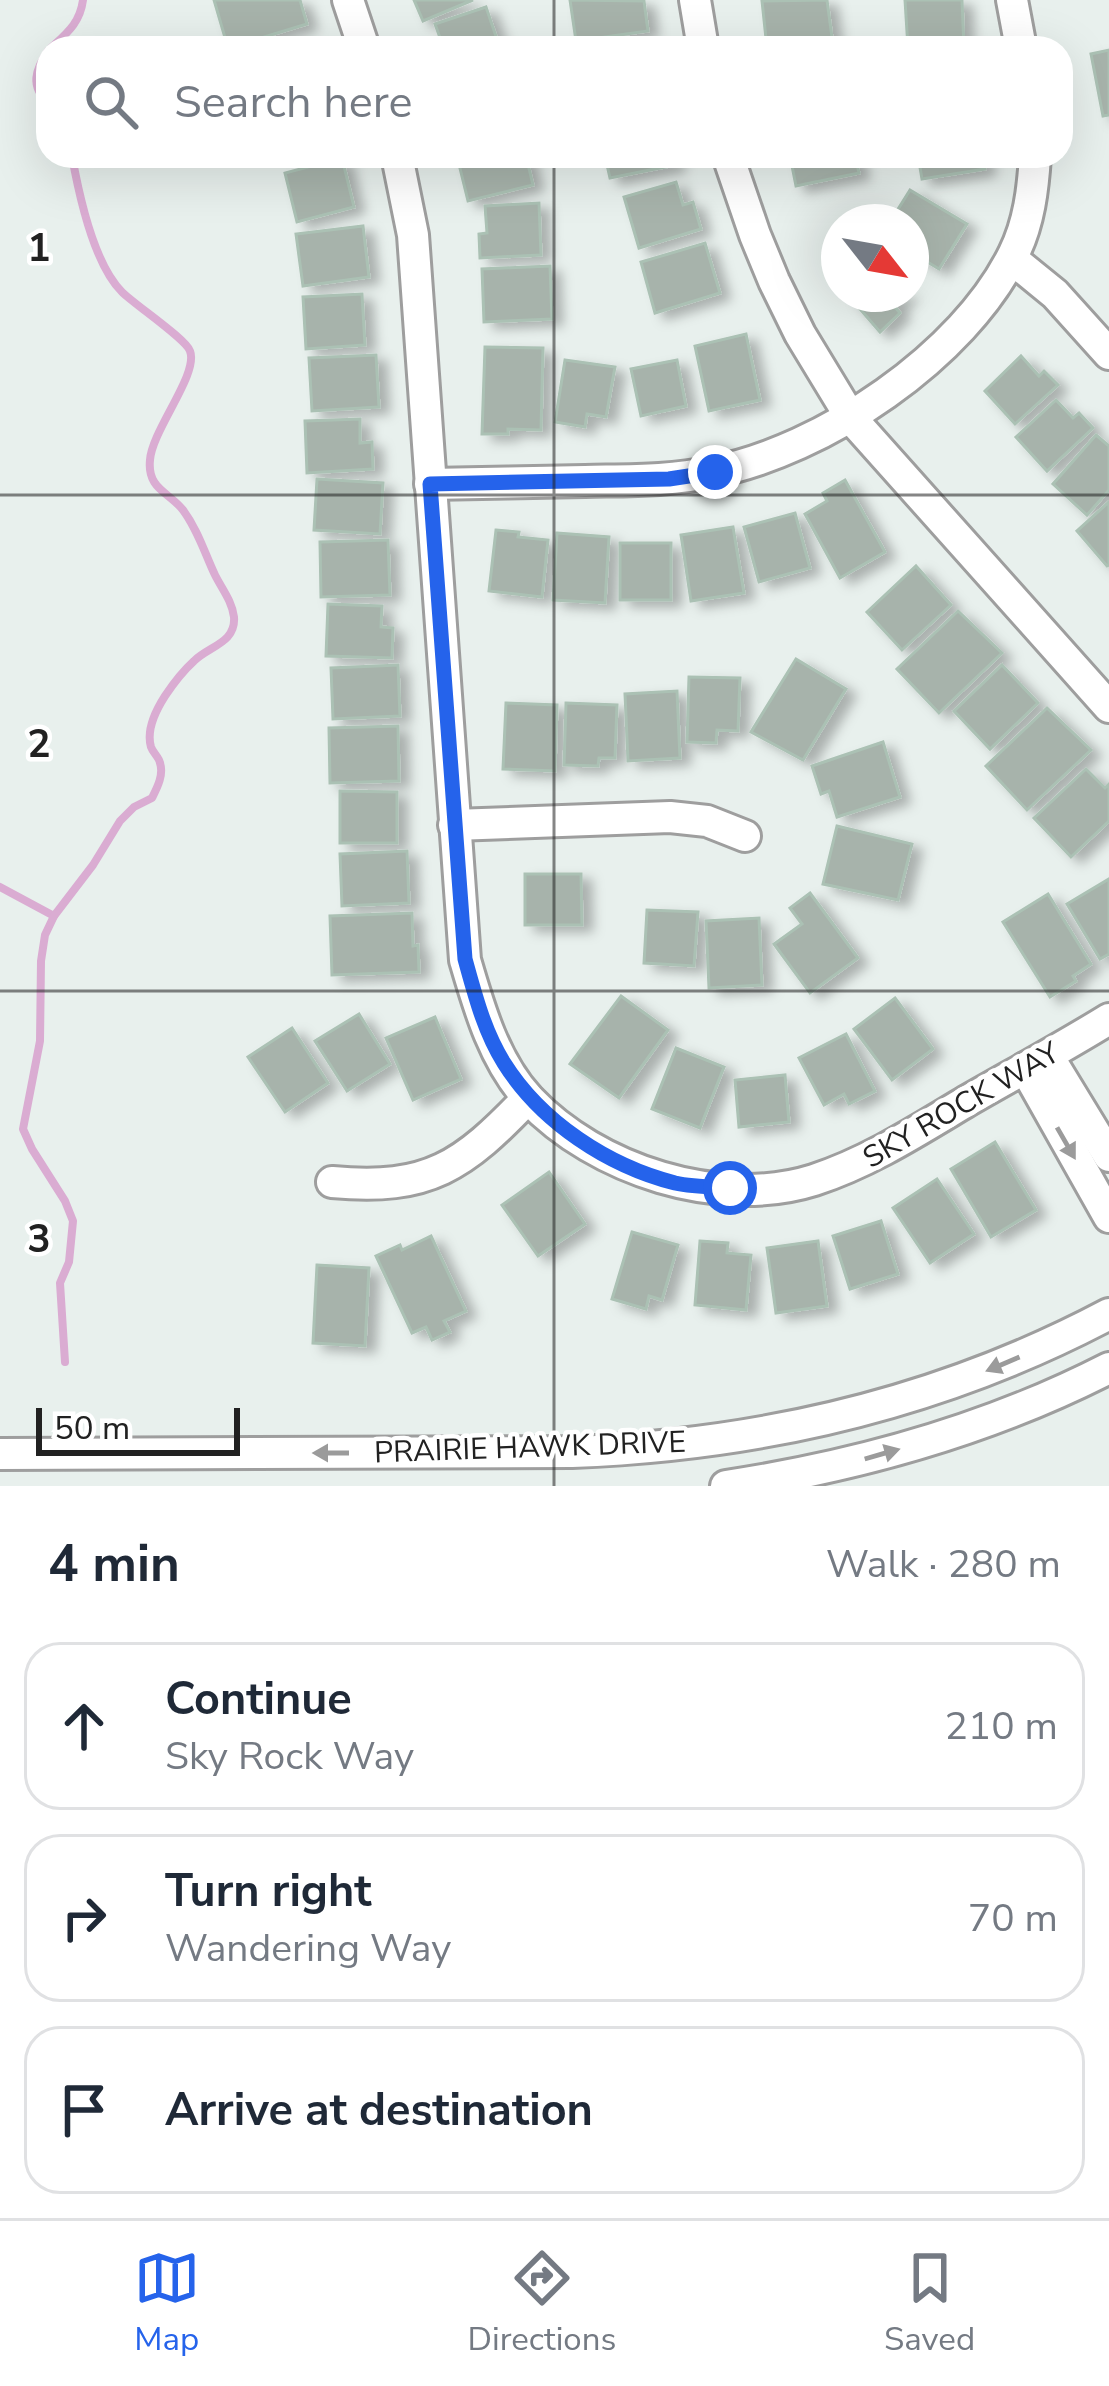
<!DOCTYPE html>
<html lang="en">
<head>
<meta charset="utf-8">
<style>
  :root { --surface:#fff; --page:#f2f2f3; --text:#1f2937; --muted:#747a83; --line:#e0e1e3; --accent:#2563eb }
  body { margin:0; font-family:"Nunito Sans",sans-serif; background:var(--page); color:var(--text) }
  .compass { position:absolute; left:821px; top:204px; width:108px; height:108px; border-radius:50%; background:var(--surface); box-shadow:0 12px 48px #0002; rotate:121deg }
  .scale { position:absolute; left:36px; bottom:30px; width:204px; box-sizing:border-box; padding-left:12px; border:6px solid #212121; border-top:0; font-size:33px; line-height:42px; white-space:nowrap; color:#212121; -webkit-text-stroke:9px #fff; paint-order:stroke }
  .stop { position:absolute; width:36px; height:36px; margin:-27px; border:9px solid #2563eb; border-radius:50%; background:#fff }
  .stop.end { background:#2563eb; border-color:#fff; box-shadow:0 3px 12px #0008 }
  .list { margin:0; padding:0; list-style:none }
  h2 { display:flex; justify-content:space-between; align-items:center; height:156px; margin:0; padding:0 48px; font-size:51px }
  h2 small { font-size:39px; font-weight:400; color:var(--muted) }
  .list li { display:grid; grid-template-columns:78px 1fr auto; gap:36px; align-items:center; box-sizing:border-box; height:168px; margin:0 24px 24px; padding:0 24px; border:3px solid var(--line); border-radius:36px }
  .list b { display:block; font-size:45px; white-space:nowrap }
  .list p { margin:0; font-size:39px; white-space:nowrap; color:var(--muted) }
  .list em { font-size:39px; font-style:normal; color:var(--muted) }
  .icon { flex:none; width:66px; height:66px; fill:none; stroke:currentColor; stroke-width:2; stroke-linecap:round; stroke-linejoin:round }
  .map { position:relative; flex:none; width:1109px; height:1486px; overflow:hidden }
  .search { position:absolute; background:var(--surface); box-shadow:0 12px 48px #0002; left:36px; right:36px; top:36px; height:132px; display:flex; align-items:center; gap:30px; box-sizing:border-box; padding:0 42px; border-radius:36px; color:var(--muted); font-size:45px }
  .sheet { height:732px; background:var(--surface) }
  nav { display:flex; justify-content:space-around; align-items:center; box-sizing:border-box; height:168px; border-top:3px solid var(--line); background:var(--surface); font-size:33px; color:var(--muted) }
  nav a { display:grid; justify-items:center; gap:6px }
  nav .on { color:var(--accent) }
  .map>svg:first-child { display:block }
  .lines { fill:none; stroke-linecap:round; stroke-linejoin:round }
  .stream { stroke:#daacd2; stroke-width:8 }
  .building { fill:#a7b3ab; stroke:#abc1b4; stroke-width:3; filter:url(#shadow) }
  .minor-casing { stroke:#9e9e9e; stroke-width:36 }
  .minor { stroke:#fff; stroke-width:30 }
  .oneway { fill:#9b9b9b }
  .route { stroke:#2563eb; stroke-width:15 }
  .grid { fill:none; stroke:#212121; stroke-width:3; stroke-opacity:0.55 }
  .labels { text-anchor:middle; stroke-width:9; stroke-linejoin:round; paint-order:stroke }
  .street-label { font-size:30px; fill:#212121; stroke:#fff }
  .grid-label { font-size:39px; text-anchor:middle; font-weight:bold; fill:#212121; stroke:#fff; stroke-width:9; stroke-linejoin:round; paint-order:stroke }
</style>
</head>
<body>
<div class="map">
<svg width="1109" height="1486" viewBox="0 0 1109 1486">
  <defs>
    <filter id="shadow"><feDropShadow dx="10" dy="6" stdDeviation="6" flood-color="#0004"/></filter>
  </defs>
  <rect width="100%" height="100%" fill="#e8f0ed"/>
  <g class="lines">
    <g class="stream">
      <path d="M51 48C67 33 80 23 83 0"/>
      <path d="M48 51C35 70 30 86 48 103"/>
      <polyline points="0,887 54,916"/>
      <path d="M65 1362 60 1283 69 1262 73 1221 65 1201 32 1149 23 1129 40 1041 41 961 45 935 54 916 93 865 120 821 134 807 152 798C157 788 164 775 160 763 159 757 153 753 151 747 146 730 156 710 165 696 173 684 183 671 194 661 209 646 236 643 234 617 232 601 222 589 215 575 205 554 198 530 183 510 169 492 147 489 150 460 152 430 199 374 190 351 186 339 135 305 122 292 93 263 79 195 72 156"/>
    </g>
  </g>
  <g class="building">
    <polygon points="214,0 300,0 307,24 228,48"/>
    <polygon points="414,0 473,0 423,21"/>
    <polygon points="570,0 644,1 648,31 576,41"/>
    <polygon points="827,0 833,45 767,48 762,1"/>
    <polygon points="905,0 962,0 964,48 908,48"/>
    <polygon points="486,7 500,48 438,48 443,46 435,24"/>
    <polygon points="1109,50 1109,115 1103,116 1091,54"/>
    <polygon points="457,156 526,156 533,185 468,201"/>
    <polygon points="605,156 673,156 675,165 610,178"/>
    <polygon points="790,156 855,156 859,173 796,186"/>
    <polygon points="918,156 983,156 985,169 922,179"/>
    <polygon points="342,158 354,207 297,222 285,173"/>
    <polygon points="676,182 683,205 693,202 701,229 639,248 624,197"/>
    <polygon points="910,190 967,224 939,269 911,252 911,222 890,222"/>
    <polygon points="539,203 541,255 480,258 479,234 487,233 485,206"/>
    <polygon points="363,226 369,277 303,286 296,234"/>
    <polygon points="705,243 720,293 655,313 641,262"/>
    <polygon points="550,266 552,319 484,322 482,269"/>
    <polygon points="362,294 365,345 306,349 303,297"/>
    <polygon points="847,294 907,294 894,306 900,313 880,332"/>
    <polygon points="746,334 760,400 709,411 695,346"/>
    <polygon points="485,347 543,348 541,430 508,429 508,434 482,434"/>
    <polygon points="376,355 379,407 312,411 309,358"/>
    <polygon points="1021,356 1039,376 1044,371 1058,385 1015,424 985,391"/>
    <polygon points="565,360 615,367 606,417 587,414 585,427 555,422"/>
    <polygon points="677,360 686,406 641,416 631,369"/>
    <polygon points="1056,400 1073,418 1079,413 1093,428 1047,471 1016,437"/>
    <polygon points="360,419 360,443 372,442 373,469 307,473 305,421"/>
    <polygon points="1096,435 1109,446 1109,490 1087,515 1053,484"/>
    <polygon points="317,479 383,483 380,534 314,530"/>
    <polygon points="845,480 885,552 840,578 805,514 827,501 823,493"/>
    <polygon points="1109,502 1109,565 1107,566 1077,531"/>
    <polygon points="795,513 810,568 759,582 744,527"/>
    <polygon points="733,527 744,593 691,601 681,535"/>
    <polygon points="496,530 519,532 518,537 548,540 542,597 489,591"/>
    <polygon points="557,533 609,537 605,603 553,600"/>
    <polygon points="388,540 390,595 321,597 320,542"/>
    <rect x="620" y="543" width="51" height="57"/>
    <polygon points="916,566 951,605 902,650 867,612"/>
    <polygon points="328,604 382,606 381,627 393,628 392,658 326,656"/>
    <polygon points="958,611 1002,653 939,713 897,669"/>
    <polygon points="796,659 846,689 803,760 751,732"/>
    <polygon points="398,665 400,716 333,719 331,668"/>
    <polygon points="1002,665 1038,703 990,749 954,711"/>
    <polygon points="689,677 740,678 738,731 717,730 716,743 687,742"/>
    <polygon points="677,691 680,758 628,761 625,694"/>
    <polygon points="506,703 557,705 555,771 503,769"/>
    <polygon points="566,703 617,705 615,758 599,758 598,766 564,765"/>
    <polygon points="1047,708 1091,750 1027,810 986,766"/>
    <polygon points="398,726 399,781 330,783 329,728"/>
    <polygon points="883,742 900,797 837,817 829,791 821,794 812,766"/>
    <polygon points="1086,769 1105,788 1109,784 1109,821 1071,857 1034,818"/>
    <polygon points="340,791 397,792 397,843 340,843"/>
    <polygon points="837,826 912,844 898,900 823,884"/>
    <polygon points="407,851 409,903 342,906 340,854"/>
    <polygon points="525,874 581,874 582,925 525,925"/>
    <polygon points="1109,879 1109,954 1100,959 1067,904"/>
    <polygon points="810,893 858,958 810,993 774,944 802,924 790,908"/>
    <polygon points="1048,894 1091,964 1073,976 1076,981 1050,997 1003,922"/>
    <polygon points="647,910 698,912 694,966 644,963"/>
    <polygon points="412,913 413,946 418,945 419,972 332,975 330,916"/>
    <polygon points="759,918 762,985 709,988 706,921"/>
    <polygon points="621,996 668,1030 619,1098 570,1064"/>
    <polygon points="895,998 933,1049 892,1080 854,1029"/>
    <polygon points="359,1014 390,1064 347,1091 315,1041"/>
    <polygon points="435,1017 461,1079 413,1100 386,1038"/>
    <polygon points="292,1028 328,1083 285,1112 248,1057"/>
    <polygon points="846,1034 875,1091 849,1104 844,1094 824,1105 799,1058"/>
    <polygon points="676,1048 724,1067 700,1128 652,1109"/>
    <polygon points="785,1075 789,1122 739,1127 735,1080"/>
    <polygon points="995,1142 1036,1210 991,1237 951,1169"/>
    <polygon points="549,1172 585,1224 538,1256 502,1205"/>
    <polygon points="937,1179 974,1234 930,1263 893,1208"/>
    <polygon points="881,1221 898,1274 850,1289 833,1236"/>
    <polygon points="632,1232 678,1245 662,1300 649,1296 646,1309 612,1299"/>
    <polygon points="431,1236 466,1311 444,1321 450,1332 432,1340 426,1327 412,1333 376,1256 400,1245 402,1250"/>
    <polygon points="700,1241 728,1243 727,1253 751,1255 746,1310 695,1305"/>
    <polygon points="818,1241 827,1306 776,1313 767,1248"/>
    <polygon points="317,1265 369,1268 365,1346 313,1343"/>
  </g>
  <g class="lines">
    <g class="minor-casing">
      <g id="minor">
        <polyline points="348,0 364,48"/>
        <polyline points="695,0 703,48"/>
        <polyline points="1012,0 1021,48"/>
        <path d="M397 156 413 235 465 960C479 1008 494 1061 529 1099 596 1170 719 1210 814 1180 869 1162 917 1131 967 1101 1014 1074 1062 1048 1109 1019"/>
        <polyline points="728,156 755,235 774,281 800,334 851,418 1109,707"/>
        <polyline points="1012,259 1055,294 1109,354"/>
        <path d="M430 484C482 483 533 482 585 481 628 480 670 481 712 472 823 451 964 356 1014 253 1029 223 1033 189 1035 156"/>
        <polyline points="454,825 670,817 707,821 745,836"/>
        <polyline points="1048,1056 1109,1156"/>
        <polyline points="1025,1068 1109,1217"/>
        <path d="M332 1182C429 1191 463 1166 528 1098"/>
        <path d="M0 1454 572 1452C760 1445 943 1402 1109 1314"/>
        <path d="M726 1486C858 1466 990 1429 1109 1368"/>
      </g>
    </g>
    <use href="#minor" class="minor"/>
  </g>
  <defs><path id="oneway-solid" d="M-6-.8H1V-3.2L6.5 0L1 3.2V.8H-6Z" transform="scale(3)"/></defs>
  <g class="oneway">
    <use href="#oneway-solid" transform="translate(1066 1143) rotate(60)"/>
    <use href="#oneway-solid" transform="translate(1003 1364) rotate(157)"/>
    <use href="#oneway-solid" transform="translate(331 1453) rotate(180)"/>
    <use href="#oneway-solid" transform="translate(882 1454) rotate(-16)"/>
  </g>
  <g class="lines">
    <path class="route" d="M715 472 669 479 430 484 465 959C475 995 484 1031 504 1063 541 1122 608 1166 675 1183 693 1187 712 1187 730 1188"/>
  </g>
  <path class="grid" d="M554 0V48M554 156V1486M0 495H1109M0 991H1109"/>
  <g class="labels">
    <g class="street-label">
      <text transform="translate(961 1105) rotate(-30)" y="10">SKY ROCK WAY</text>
      <text transform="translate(530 1447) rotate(-2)" y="10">PRAIRIE HAWK DRIVE</text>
    </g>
  </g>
  <g class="grid-label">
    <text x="39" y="261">1</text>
    <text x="39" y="757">2</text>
    <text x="39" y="1252">3</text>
  </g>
</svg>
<svg class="compass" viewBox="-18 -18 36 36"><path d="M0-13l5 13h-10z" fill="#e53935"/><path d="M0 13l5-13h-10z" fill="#747a83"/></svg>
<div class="scale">50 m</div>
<div class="stop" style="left:730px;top:1188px"></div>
<div class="stop end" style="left:715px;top:472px"></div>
<div class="search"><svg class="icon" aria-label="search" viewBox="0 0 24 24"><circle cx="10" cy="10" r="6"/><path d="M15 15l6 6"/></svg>Search here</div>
</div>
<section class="sheet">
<h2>4 min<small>Walk · 280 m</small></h2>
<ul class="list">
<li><svg class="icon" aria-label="ahead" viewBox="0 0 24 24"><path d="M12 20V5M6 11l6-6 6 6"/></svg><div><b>Continue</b><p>Sky Rock Way</p></div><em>210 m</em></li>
<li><svg class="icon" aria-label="right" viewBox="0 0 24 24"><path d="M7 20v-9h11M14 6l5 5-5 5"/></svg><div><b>Turn right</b><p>Wandering Way</p></div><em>70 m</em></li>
<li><svg class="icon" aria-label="arrive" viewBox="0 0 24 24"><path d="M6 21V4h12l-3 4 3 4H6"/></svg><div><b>Arrive at destination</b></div></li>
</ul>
</section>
<nav>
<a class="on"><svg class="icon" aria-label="map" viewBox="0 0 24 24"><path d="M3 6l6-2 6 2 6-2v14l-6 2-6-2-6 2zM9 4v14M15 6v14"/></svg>Map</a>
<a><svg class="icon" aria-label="directions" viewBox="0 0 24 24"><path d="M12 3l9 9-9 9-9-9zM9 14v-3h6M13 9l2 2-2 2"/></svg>Directions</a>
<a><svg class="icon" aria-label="saved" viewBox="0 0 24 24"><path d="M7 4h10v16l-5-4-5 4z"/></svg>Saved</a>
</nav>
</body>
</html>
